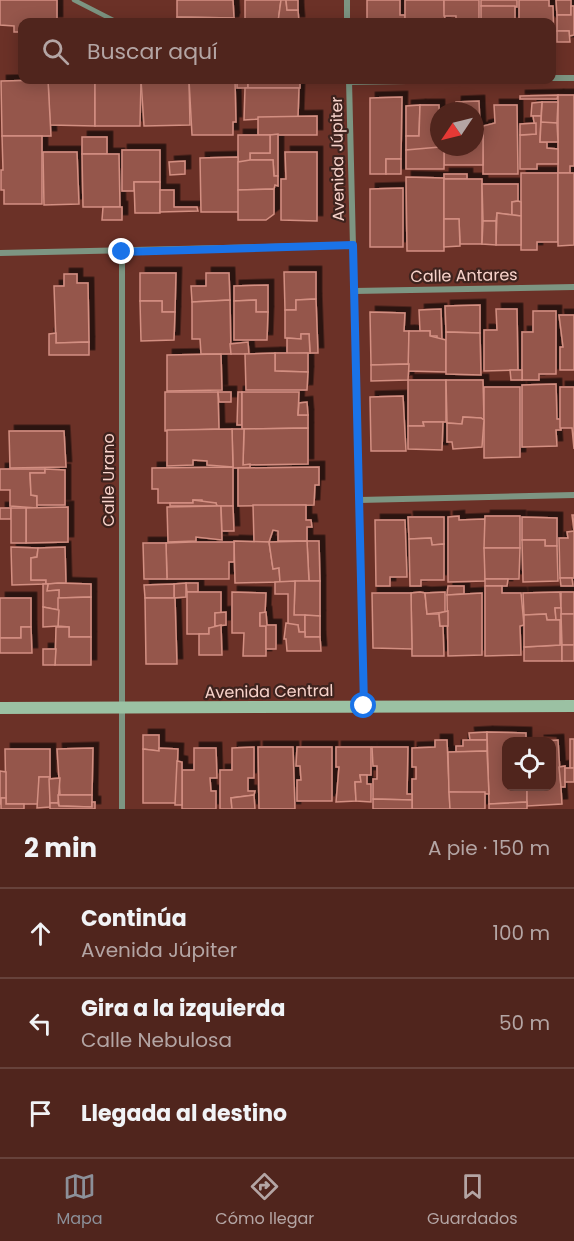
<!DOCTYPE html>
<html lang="es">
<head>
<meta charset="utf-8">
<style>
  :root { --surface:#50251d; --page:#562d26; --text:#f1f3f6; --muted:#b4a5a4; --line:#67423b; --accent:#8c9099 }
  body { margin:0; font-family:Poppins,sans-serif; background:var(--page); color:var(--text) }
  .controls { position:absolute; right:18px; bottom:18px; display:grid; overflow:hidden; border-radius:12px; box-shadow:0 3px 15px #0003 }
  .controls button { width:54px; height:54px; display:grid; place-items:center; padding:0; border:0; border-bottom:2px solid var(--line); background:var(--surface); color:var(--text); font:30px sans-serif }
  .compass { position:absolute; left:430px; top:102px; width:54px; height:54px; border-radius:50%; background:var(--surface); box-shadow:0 3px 15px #0003; rotate:235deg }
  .stop { position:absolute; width:18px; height:18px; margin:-14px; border:4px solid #1a73e8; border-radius:50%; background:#fff }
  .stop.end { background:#1a73e8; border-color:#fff; box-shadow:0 2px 6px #0008 }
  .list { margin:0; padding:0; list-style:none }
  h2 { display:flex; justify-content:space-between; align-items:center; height:78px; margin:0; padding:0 24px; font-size:26px }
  h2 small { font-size:20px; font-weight:400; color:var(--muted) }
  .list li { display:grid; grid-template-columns:39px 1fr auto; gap:18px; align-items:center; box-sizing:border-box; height:90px; padding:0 24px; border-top:2px solid var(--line) }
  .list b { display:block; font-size:22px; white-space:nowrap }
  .list p { margin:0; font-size:20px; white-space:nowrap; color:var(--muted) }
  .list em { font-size:20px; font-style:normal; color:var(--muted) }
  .icon { flex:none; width:33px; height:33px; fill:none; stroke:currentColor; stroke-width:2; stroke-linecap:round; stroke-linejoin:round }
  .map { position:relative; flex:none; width:574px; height:809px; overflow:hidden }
  .search { position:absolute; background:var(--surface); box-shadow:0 3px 15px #0003; left:18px; right:18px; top:18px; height:66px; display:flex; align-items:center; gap:15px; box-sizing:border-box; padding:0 21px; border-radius:12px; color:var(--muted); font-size:22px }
  .sheet { height:348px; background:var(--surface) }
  nav { display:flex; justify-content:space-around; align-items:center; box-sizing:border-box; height:84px; border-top:2px solid var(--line); background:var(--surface); font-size:16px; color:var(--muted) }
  nav a { display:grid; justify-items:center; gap:3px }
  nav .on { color:var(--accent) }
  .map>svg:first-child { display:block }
  .building { fill:#95564b; stroke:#d38f82; stroke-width:1.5; filter:url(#shadow) }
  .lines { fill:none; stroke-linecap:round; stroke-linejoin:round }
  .lane { stroke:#7d9582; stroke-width:4.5 }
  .street { stroke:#7d9582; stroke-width:6 }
  .secondary { stroke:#9bc1a3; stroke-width:12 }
  .route { stroke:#1a73e8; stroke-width:8 }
  .labels { text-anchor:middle; stroke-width:4.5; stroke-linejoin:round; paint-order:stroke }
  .street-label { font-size:16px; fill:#f8d3cb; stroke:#3e231e }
</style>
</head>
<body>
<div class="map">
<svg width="574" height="809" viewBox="0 0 574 809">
  <defs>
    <filter id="shadow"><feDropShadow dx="5.5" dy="-5.5" stdDeviation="0" flood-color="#0009"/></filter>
  </defs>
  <rect width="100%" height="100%" fill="#6b3127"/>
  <g class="building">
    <polygon points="0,0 57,0 57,22 22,22 22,32 14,32 14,26 0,25"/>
    <polygon points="177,0 233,0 234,18 177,17"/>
    <polygon points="245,0 281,0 278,22 245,22"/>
    <polygon points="281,0 286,0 287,10 298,10 299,22 278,22"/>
    <polygon points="286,0 298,0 298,10 287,10"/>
    <polygon points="367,0 400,0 400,15 405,15 405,22 367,22"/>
    <polygon points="405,0 444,0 445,22 405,22"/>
    <polygon points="444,0 479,0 479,22 456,22 456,16 444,16"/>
    <polygon points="481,0 517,0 517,7 481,6"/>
    <polygon points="519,0 549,0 549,6 553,6 554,42 552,42 552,22 519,22"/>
    <polygon points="556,0 571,0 571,15 557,15"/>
    <rect x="481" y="6" width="34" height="16"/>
    <polygon points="571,6 574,6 574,35 569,36 569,31 557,31 557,15 571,15"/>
    <polygon points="177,17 234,18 233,22 177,22"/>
    <polygon points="557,31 569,31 570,42 557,42"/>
    <polygon points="48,80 95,80 95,126 50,125"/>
    <polygon points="48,80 51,136 2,136 1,81"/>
    <polygon points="95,80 141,80 140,126 95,126"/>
    <polygon points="141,80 189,80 190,125 144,126"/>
    <polygon points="189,80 235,80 236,122 233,122 233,135 192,135"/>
    <rect x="237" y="80" width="11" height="8"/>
    <rect x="248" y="80" width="52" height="8"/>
    <polygon points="245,88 299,88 298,117 244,120"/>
    <polygon points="558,95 557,99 520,99 520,96"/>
    <polygon points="558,95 574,95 574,166 570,166 570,173 558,173"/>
    <polygon points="402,97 401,159 386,159 386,174 370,174 370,98"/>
    <polygon points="479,101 480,128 475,128 475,111 456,111 456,102"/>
    <polygon points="542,102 558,102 557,123 541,123"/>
    <polygon points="542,102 541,116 531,116 532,103"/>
    <polygon points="420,105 419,136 406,136 406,106"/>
    <polygon points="420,105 439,105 440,149 406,150 406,136 419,136"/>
    <polygon points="494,105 517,105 518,174 483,174 483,126 495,123"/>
    <polygon points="317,116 317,135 258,135 258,117"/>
    <polygon points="533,116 541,116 540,142 547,142 547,148 558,149 558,164 537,164 537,169 520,169 520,135 536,134"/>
    <polygon points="541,122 557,123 558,142 540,142"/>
    <polygon points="536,123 536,134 520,135 520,124"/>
    <polygon points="475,128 483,128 483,165 444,165 444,147 475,147"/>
    <polygon points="278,134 278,176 274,176 273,160 250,160 250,153 270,153 270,135"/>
    <polygon points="238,135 270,135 270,153 250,153 250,162 238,162"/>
    <polygon points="2,136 42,136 42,204 4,204 4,190 1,190 1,170 3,170"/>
    <rect x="82" y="137" width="25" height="17"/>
    <polygon points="440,147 444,147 444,169 406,169 406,150"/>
    <polygon points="122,150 160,150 160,182 134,182 134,191 122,191"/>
    <polygon points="43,152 77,152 79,204 44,205"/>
    <polygon points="285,152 317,152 317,221 281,220 281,179 286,179"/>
    <polygon points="82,154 119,154 120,207 83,207"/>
    <polygon points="238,157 239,212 201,212 200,158"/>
    <rect x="386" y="159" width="15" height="15"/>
    <polygon points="250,160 273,160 274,176 278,176 278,186 275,185 274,189 238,190 238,162"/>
    <polygon points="185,161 185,174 170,175 169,162"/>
    <polygon points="521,173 558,173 558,242 537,242 537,250 521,250"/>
    <polygon points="558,173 574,173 574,245 558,246"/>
    <rect x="444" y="174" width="23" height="5"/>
    <polygon points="406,177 444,178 444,251 407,251"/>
    <polygon points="444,179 482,179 482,244 460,244 459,219 444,219"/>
    <polygon points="134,182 160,182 160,213 135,213"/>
    <polygon points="482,184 518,184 518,201 512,202 512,215 497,213 496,221 483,221"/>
    <polygon points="403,188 403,247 370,247 370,189"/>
    <polygon points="274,189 274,214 266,220 238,220 238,190"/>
    <polygon points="160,190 174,190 174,207 197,207 198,211 160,212"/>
    <polygon points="518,201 521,202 521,216 512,215 512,202"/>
    <polygon points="103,207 122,207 122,220 102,220"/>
    <polygon points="497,213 521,216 521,245 496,245"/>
    <polygon points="444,219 459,219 460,246 444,247"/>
    <polygon points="483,221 496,221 496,245 482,244"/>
    <polygon points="284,272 316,272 316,299 296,300 296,310 285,310"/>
    <polygon points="140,273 176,273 175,312 162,312 162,301 140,301"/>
    <polygon points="206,273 229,273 230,300 192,302 191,286 206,286"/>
    <polygon points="64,274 77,274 77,283 88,283 89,342 56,343 54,286 64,286"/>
    <polygon points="268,285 268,312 256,312 256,300 234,301 234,286"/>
    <polygon points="316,299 318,353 310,353 309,334 301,334 301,339 285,338 285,310 296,310 296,300"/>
    <polygon points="230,300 231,354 201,354 200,339 192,339 192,302"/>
    <polygon points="256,300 256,312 268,312 267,340 234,340 234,301"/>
    <polygon points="140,301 162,301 162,312 175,312 174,340 141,341"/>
    <polygon points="480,305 480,333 446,332 445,306"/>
    <polygon points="441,309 442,340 437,340 437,336 430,336 430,331 420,331 419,310"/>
    <polygon points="496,309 517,309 518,370 484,371 484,330 497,330"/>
    <polygon points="533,311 556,311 556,374 539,374 539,380 522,380 522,332 533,332"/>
    <polygon points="370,312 405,313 404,331 409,331 409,364 371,365"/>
    <polygon points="559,315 574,315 574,370 560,370 560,347 563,347"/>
    <polygon points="409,331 430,331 430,336 446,340 446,372 408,371"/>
    <polygon points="446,332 480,333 481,375 446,374"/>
    <polygon points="56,333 56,343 89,342 89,355 49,355 49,334"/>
    <polygon points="301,334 309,334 310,353 287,354 287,338 301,339"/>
    <polygon points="248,342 249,354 231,354 230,344"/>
    <polygon points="275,353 308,353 308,372 275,371"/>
    <polygon points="275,353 275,371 308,372 307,390 246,390 245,354"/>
    <polygon points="221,354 222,390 167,391 167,355"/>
    <polygon points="409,364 408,380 371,381 371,365"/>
    <polygon points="510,370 522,370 522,380 511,380"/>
    <polygon points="408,380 446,380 446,422 423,422 424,426 408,426"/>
    <polygon points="446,380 483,380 484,420 481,418 463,417 462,424 447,423"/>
    <polygon points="556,384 557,419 561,419 561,430 556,430 557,446 522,447 522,385"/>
    <polygon points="484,387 520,387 520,457 484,458"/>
    <polygon points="560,387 574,387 574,449 572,428 560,428"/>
    <polygon points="165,392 218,392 219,429 165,431"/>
    <polygon points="218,392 231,392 231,402 219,402"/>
    <polygon points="238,392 242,392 242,425 237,425"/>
    <polygon points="242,392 299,392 298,415 308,415 308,428 242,429"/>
    <polygon points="403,396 406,451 371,451 370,397"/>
    <polygon points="307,402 308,415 298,415 299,403"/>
    <polygon points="463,417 481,418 484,420 482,447 453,449 452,442 447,442 447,423 462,424"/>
    <polygon points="423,422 443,422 442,450 408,449 408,426 424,426"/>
    <polygon points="308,428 308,464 243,465 244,429"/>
    <polygon points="232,429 244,429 243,465 250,464 250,468 233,468"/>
    <polygon points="232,429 233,467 207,465 207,461 193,460 193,465 167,466 167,430"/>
    <polygon points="9,431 64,431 66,467 10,468"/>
    <polygon points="233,467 233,506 217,506 216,503 202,503 202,500 193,500 193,503 158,503 158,489 152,489 152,468"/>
    <polygon points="319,467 319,485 315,485 314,505 238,506 238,468"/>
    <polygon points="0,469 45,469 45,473 30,473 31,495 37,496 37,508 10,506 10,490 0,490"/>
    <polygon points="45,469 65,470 65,505 37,505 37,496 31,495 30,473 45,473"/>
    <polygon points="193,500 216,503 217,506 170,506 170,503 193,503"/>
    <polygon points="253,505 306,505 306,520 311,520 312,527 307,527 307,541 278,541 278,531 273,530 269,542 254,542"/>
    <polygon points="217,506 221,506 222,540 196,537 196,541 168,542 167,507"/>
    <polygon points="221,506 233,506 234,531 222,531"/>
    <polygon points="68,507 68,542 26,543 26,508"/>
    <rect x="0" y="508" width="11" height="11"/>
    <rect x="11" y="508" width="15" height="35"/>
    <polygon points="572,515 574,515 574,578 560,578 559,538 568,538 567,532 574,531"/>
    <polygon points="459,516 459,520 485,519 485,581 448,582 448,517"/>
    <polygon points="485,516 520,516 520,548 484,548"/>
    <polygon points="408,517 444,517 444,544 432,545 431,538 409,539"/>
    <polygon points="522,517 557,518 557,546 545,546 545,540 522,540"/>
    <polygon points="375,520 405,520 407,577 390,577 390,586 376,586"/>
    <polygon points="431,538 432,545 444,544 444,580 421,580 421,586 410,586 409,539"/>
    <polygon points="522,540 545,540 545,546 557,546 558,581 523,582"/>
    <polygon points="234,541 269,542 273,569 279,568 280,582 235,583"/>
    <polygon points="307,541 319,541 320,581 309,581"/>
    <polygon points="307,541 309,581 280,582 279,568 273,569 269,542"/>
    <polygon points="192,542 234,542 234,562 229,562 229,579 167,579 166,543"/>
    <polygon points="143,543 166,543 167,579 144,579"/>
    <polygon points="11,547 38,548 37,557 31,558 31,580 46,580 46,584 12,585"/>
    <polygon points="65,547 66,583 46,584 46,580 31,580 31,558 37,557 38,548"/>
    <polygon points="484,548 520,548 519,579 485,579"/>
    <polygon points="560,578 572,578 573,586 561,586"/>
    <polygon points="485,579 508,579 507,586 485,586"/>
    <polygon points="295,581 320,581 320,616 294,615"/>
    <polygon points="295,581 294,615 305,615 305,632 299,632 298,625 288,625 288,594 275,594 275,582"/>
    <polygon points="58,583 91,584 91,597 58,598 59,590 47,591 48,584"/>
    <polygon points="186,583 198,583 198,592 187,592"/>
    <polygon points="186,583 186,597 174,598 174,584"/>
    <polygon points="43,584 48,584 47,591 59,590 59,610 43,607"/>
    <polygon points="174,584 174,598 145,598 144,585"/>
    <polygon points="448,586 464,586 464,594 447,595"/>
    <polygon points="485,586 502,586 502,593 521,593 524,625 520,626 521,655 485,656"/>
    <polygon points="187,592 221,592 221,613 215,613 215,628 209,628 209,634 187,634"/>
    <polygon points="232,592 266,593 265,613 260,613 260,626 266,626 266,656 243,656 244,633 232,633"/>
    <polygon points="420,592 425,593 427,614 439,614 440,626 443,626 444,656 412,656 411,593"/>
    <polygon points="445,592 445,612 427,614 425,593"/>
    <polygon points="560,592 561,608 555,608 556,620 547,620 546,614 524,615 523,593"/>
    <rect x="561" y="592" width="13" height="22"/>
    <polygon points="372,593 411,593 412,649 373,648"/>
    <polygon points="482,593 482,655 448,656 447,595"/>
    <polygon points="91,597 91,637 69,637 69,627 58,626 58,598"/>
    <polygon points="0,598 31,598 31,627 21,627 21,638 0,638"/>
    <polygon points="145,598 175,598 177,664 146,664"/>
    <polygon points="43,607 59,610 58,626 43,627"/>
    <polygon points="555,608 561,608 562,661 524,661 524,647 560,645 560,620 556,620"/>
    <polygon points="448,611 448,626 440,626 439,613"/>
    <polygon points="226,612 226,625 215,626 215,613"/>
    <polygon points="266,612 267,625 276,625 276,649 266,649 266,626 260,626 260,613"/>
    <polygon points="546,614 547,620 560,620 560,645 524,647 524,615"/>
    <polygon points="561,614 574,614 574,645 562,645"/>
    <polygon points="305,615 320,616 320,637 305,637"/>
    <polygon points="286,623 298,625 299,632 305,632 305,637 320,637 321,651 287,651 286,639 284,639"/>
    <polygon points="221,625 222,655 199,655 199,634 209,634 209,628"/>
    <polygon points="21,627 31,627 32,653 0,653 0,638 21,638"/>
    <polygon points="56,627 69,627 69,637 91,637 91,665 55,665"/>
    <rect x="562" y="645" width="12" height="16"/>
    <polygon points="43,649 56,649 55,665 43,665"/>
    <polygon points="487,732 487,740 470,740 469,733"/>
    <polygon points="487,732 526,733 526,742 506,742 506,786 527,786 527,802 489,804"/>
    <polygon points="143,735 159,735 159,751 143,749"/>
    <rect x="570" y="739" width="4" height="29"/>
    <polygon points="435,740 447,740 450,809 412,809 412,779 416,779 416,767 412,767 412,748 435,747"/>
    <polygon points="463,740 487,740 487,751 456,752 456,746 463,746"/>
    <polygon points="558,740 562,804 527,806 527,786 552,786 552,742 538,741"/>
    <polygon points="254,747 254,778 248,778 248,791 255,791 254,795 231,798 232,809 220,809 220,770 232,770 232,748"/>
    <polygon points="258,747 293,747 295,809 259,809"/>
    <polygon points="297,747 332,747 332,801 297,801 297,780 301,780 300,766 296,766"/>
    <polygon points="336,747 371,747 371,775 360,775 361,782 355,782 356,801 336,802 339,767 336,767"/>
    <polygon points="372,747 408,747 407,794 412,794 412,800 373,799 373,779 377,779 377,766 373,766"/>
    <polygon points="93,748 92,795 60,795 57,749"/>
    <polygon points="159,748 178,749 176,803 143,803 143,749 159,751"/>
    <polygon points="194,748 216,748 217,778 210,778 211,791 216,791 216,809 182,809 182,770 194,770"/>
    <polygon points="5,749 50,749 50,777 39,777 39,804 6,804"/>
    <polygon points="487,751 489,794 449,792 448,752"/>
    <polygon points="177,761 182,762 182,805 175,805"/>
    <polygon points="565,766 565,787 561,787 559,767"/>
    <rect x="565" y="768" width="9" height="14"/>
    <polygon points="0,771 6,772 6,798 1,798 1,804 0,804"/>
    <polygon points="360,775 367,775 367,784 371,784 371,802 356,801 355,782 361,782"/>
    <polygon points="39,777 50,777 50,807 37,808"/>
    <polygon points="60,778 58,803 50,803 49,779"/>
    <polygon points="449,792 485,792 485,809 450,809"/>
    <polygon points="58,795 92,795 92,807 59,806"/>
    <polygon points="254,795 255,809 232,809 231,798"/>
    <polygon points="1,798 6,798 6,804 24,804 24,809 1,809"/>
    <polygon points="373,799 412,800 412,809 373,809"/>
    <polygon points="92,802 95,802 95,809 50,809 50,803 58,803 59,806 92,807"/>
    <polygon points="527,802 527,809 489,809 489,804"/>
  </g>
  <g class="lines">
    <polyline class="lane" points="74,0 117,22"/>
    <g class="street">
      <polyline points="347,0 347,22"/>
      <polyline points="552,78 574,78"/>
      <polyline points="349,80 364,706"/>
      <polyline points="349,82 465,80"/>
      <polyline points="0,253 353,245"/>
      <polyline points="354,291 574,287"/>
      <polyline points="359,500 574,495"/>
      <polyline points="122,809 122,252"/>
    </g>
    <polyline class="secondary" points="0,708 574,706"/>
  </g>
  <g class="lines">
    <polyline class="route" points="122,252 353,245 364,706"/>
  </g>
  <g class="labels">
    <g class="street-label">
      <text transform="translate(337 159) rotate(-91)" y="6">Avenida Júpiter</text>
      <text transform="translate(464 275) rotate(-1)" y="6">Calle Antares</text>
      <text transform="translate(108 480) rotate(-90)" y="6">Calle Urano</text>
      <text transform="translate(269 691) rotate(-1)" y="6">Avenida Central</text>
    </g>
  </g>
</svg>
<div class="controls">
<button><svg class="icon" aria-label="locate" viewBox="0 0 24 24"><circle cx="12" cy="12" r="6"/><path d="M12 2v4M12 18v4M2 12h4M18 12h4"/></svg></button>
</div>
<svg class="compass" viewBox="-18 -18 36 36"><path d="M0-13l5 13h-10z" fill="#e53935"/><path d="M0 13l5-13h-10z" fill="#b4a5a4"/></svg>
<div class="stop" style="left:364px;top:706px"></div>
<div class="stop end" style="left:122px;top:252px"></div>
<div class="search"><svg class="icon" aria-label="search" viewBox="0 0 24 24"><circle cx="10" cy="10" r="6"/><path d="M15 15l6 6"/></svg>Buscar aquí</div>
</div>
<section class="sheet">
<h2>2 min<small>A pie · 150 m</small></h2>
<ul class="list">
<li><svg class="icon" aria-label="ahead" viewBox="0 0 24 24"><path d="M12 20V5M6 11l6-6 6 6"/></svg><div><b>Continúa</b><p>Avenida Júpiter</p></div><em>100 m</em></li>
<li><svg class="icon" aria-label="left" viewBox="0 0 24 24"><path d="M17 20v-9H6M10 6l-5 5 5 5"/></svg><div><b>Gira a la izquierda</b><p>Calle Nebulosa</p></div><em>50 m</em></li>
<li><svg class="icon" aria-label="arrive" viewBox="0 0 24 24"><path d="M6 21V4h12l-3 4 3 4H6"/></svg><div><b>Llegada al destino</b></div></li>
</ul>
</section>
<nav>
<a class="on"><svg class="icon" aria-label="map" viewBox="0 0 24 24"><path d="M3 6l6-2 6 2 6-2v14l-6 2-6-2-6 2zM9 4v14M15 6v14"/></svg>Mapa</a>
<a><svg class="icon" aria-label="directions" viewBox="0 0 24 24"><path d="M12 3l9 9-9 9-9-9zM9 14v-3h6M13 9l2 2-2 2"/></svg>Cómo llegar</a>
<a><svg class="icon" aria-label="saved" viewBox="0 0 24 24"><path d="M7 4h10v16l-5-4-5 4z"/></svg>Guardados</a>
</nav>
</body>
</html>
